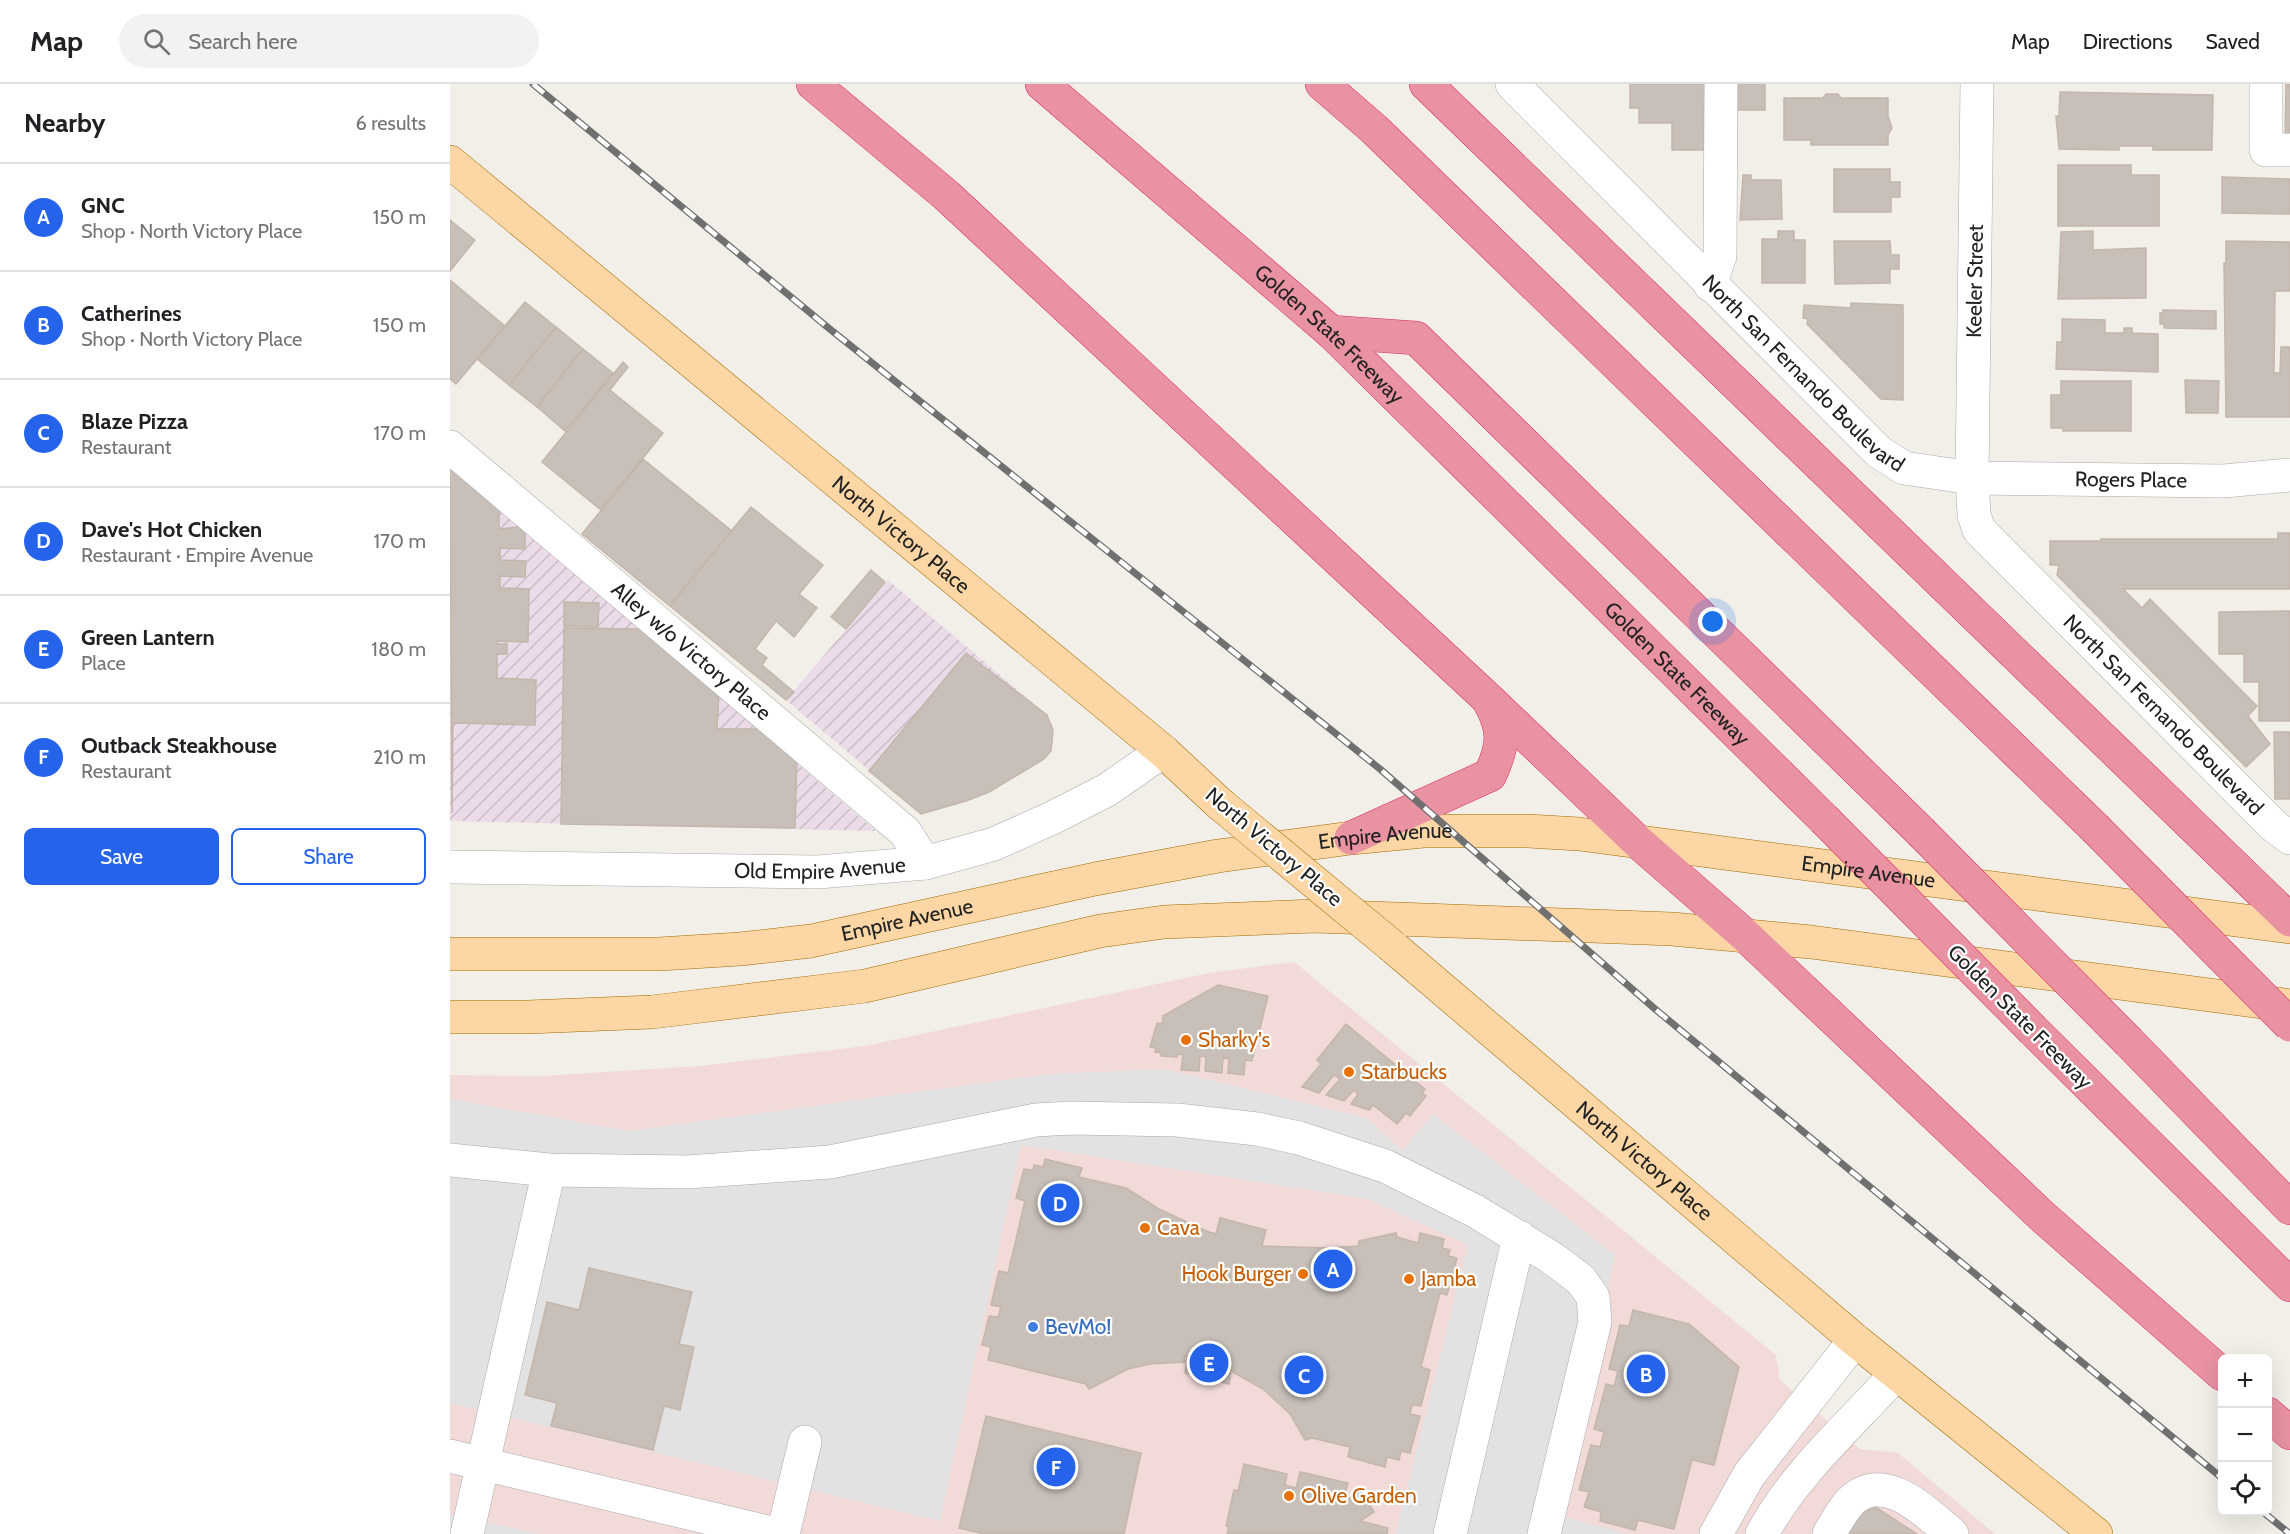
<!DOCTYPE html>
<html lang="en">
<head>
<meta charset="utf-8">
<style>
  :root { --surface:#fff; --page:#f2f2f2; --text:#202124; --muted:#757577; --line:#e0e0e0; --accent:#2563eb }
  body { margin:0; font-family:Cabin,sans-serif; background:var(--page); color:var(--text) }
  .controls { position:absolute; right:18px; bottom:18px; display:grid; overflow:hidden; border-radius:9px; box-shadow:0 6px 24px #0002 }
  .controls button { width:54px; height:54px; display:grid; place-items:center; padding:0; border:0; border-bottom:2px solid var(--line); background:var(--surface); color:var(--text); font:30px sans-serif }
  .you { position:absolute; left:1263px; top:538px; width:21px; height:21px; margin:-15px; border:4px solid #fff; border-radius:50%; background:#1a73e8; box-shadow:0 0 0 9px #1a73e833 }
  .badge { display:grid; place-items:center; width:39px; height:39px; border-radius:50%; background:var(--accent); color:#fff; font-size:20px; font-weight:700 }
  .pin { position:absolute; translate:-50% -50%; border:3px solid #fff; box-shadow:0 2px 6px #0006 }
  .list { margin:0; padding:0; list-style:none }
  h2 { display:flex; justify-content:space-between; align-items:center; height:78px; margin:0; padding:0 24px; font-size:26px }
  h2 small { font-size:20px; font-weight:400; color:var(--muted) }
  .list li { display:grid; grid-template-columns:39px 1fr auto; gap:18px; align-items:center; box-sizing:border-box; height:108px; padding:0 24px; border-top:2px solid var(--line) }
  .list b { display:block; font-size:22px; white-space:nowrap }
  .list p { margin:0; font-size:20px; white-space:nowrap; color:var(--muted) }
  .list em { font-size:20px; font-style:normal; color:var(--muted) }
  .actions { display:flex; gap:12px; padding:18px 24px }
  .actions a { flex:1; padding:14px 0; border:2px solid var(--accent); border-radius:9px; text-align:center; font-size:21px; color:var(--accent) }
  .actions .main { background:var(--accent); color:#fff }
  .icon { flex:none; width:33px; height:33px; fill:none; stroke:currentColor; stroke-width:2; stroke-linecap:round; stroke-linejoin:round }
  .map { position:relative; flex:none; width:1840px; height:1450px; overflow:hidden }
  header { display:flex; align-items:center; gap:36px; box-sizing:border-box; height:84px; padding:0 30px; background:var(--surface); border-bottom:2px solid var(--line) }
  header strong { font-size:28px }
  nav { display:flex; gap:33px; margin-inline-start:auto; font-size:21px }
  .search { width:420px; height:54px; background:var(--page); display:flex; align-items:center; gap:15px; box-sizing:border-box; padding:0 21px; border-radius:33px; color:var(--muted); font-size:22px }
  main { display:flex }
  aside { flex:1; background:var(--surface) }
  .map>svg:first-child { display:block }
  .commercial { fill:#f2dad9 }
  .industrial { fill:url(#industrial-furrows) }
  .parking { fill:#e2e2e2; fill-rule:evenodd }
  .building { fill:#c7bfb8; stroke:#c4b6ab; stroke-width:1.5 }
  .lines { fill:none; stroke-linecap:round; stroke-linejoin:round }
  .minor-casing { stroke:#a9a9a9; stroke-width:34 }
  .major-casing { stroke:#a06b00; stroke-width:34 }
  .highway-casing { stroke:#dc2a67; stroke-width:34 }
  .minor { stroke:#fff; stroke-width:33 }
  .major { stroke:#fcd6a4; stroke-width:33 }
  .highway { stroke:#e892a2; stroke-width:33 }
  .rail-casing { stroke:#707070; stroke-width:7 }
  .rail { stroke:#fff; stroke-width:4.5; stroke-dasharray:14; stroke-linecap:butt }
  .major-bridge-casing { stroke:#a06b00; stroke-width:34; stroke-linecap:butt }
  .highway-bridge-casing { stroke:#dc2a67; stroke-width:34; stroke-linecap:butt }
  .major-bridge { stroke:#fcd6a4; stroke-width:33 }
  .highway-bridge { stroke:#e892a2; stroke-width:33 }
  .food-dot { fill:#e8710a; stroke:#fff; stroke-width:2 }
  .shop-dot { fill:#3f7fe0; stroke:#fff; stroke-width:2 }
  .labels { text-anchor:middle; stroke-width:4.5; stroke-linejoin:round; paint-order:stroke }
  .street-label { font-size:21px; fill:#222; stroke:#fff }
  .food-label { font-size:21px; fill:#c56008; stroke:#fff; text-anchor:start }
  .shop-label { font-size:21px; fill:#366cbe; stroke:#fff; text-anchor:start }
</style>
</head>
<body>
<header>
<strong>Map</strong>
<div class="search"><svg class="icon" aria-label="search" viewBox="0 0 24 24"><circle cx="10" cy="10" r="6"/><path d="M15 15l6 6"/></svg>Search here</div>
<nav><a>Map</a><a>Directions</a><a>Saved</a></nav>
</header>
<main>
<aside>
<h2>Nearby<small>6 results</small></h2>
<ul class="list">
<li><span class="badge">A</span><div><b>GNC</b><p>Shop · North Victory Place</p></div><em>150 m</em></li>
<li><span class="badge">B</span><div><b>Catherines</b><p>Shop · North Victory Place</p></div><em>150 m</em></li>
<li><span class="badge">C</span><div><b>Blaze Pizza</b><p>Restaurant</p></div><em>170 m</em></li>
<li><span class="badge">D</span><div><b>Dave's Hot Chicken</b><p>Restaurant · Empire Avenue</p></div><em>170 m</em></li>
<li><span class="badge">E</span><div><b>Green Lantern</b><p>Place</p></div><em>180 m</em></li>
<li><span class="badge">F</span><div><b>Outback Steakhouse</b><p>Restaurant</p></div><em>210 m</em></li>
</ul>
<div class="actions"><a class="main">Save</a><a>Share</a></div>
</aside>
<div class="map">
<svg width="1840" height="1450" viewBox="0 0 1840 1450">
  <defs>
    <pattern id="industrial-furrows" width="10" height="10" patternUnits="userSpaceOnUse" patternTransform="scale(1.5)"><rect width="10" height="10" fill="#ebdbe8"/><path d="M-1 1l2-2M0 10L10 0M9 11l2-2" fill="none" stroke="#c9bcc7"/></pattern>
  </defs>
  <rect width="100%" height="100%" fill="#f2efe9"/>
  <polygon class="commercial" points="844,878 1326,1271 1330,1296 1410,1365 1448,1369 1545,1450 0,1450 0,991 92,992 250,982 415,962 759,889"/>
  <g class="industrial">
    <polygon points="0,383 426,747 0,737"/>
    <polygon points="438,496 597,631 603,646 603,659 601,667 594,675 539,708 516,717 471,730 336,616"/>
  </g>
  <g class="parking">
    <path d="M714 985 917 1034 952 1067 983 1030 1165 1171 1111 1432 1178 1450H946L1018 1161 918 1115 571 1061 490 1437 0 1319V1015L179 1047 600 990ZM140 1184 241 1208 229 1260 244 1263 230 1325 214 1322 203 1366 101 1341 107 1319 98 1218 129 1226Z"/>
    <polygon points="0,1430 90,1450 0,1450"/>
  </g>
  <g class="building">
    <polygon points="1180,0 1255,0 1256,66 1222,66 1222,39 1189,39 1189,24 1180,24"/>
    <rect x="1282" y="0" width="33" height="26"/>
    <polygon points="1836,0 1840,0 1840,57 1835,57"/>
    <polygon points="1610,8 1763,11 1762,66 1703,66 1703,62 1669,62 1669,66 1609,65 1606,32 1609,32"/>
    <polygon points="1376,10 1388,10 1391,14 1438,14 1438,32 1442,44 1438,51 1438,61 1361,61 1361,56 1334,56 1334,14 1373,14"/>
    <polygon points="1608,81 1681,81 1681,91 1709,91 1709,142 1608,142"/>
    <polygon points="1384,85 1440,85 1440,98 1450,98 1450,113 1441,113 1441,128 1384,128"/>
    <polygon points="1293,91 1301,91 1301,96 1331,96 1332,135 1290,136"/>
    <polygon points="1772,93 1840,95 1840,130 1772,129"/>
    <polygon points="0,136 25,156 0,187"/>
    <polygon points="1328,147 1344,147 1344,156 1355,156 1355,199 1312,199 1312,155 1328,155"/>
    <polygon points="1643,147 1643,166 1696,164 1696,214 1608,215 1611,148"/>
    <polygon points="1384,157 1440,157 1441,171 1449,171 1449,185 1440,185 1440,199 1385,200"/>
    <polygon points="1776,157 1840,158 1840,207 1825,207 1824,289 1830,289 1831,263 1840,263 1840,333 1776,333 1774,179 1776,179"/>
    <polygon points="0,196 55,242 6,300 0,295"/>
    <polygon points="75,218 106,243 59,301 27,275"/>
    <polygon points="1401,219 1453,221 1453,316 1431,315 1357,240 1358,235 1353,234 1354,221 1401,224"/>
    <polygon points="1713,226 1766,227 1766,245 1714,244 1714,240 1710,240 1710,229 1713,229"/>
    <polygon points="1612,235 1655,236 1655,249 1674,249 1674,244 1682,244 1682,249 1708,250 1708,288 1606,285 1607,258 1612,258"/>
    <polygon points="106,243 133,265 87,323 59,301"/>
    <polygon points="133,265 163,289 115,347 87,323"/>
    <polygon points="173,278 178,283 160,306 213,349 151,426 92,378"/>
    <polygon points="1735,296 1769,297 1768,329 1736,329"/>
    <polygon points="1611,297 1681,297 1681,347 1613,347 1613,344 1601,344 1601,311 1611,311"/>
    <polygon points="193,375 282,447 220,522 132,450"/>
    <polygon points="0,384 49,425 49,445 69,443 75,449 75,465 50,464 50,476 76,477 75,493 50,492 50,504 79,505 78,558 47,557 47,560 57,560 57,570 47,570 47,594 86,596 85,641 3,639 2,729"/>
    <polygon points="301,423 373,481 349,510 367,524 344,553 326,537 305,565 317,574 312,581 344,608 336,616 220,522"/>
    <polygon points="1828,449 1840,449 1840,505 1673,505 1692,524 1700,515 1807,622 1798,632 1820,660 1796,683 1607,491 1609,481 1600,481 1600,457 1651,457 1651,455 1828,455"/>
    <polygon points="421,486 435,498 396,545 381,533"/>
    <polygon points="114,518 149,519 148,543 114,542"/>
    <polygon points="1840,527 1840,637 1809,637 1809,598 1794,598 1794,570 1769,570 1769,528"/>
    <polygon points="114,544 194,545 269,608 267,645 312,645 347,673 345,744 111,740"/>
    <polygon points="516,569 597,631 603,646 601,667 594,675 539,708 516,717 471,730 419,687"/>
    <polygon points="1824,648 1840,648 1840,715 1825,715"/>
    <polygon points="768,901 818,912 802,977 795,976 794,991 778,989 779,975 773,974 772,989 755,987 756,973 750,972 749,987 731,986 733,971 727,970 727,973 711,972 711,969 705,968 706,964 700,963 707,939 712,940 713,932"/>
    <polygon points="896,940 975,1005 972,1009 976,1012 960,1032 956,1029 947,1040 923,1021 919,1026 901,1020 908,1010 904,1006 894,1017 876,1011 890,995 884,991 869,1009 852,1003 871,980 867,976"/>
    <polygon points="595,1075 632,1084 629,1093 676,1104 709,1125 756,1147 766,1150 770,1134 816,1146 812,1162 878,1164 908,1162 909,1157 946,1149 947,1153 968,1159 970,1149 994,1155 992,1164 1000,1166 998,1172 1007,1174 997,1211 990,1209 971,1283 980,1286 971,1322 962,1321 960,1330 970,1332 960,1369 951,1367 949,1376 937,1373 935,1383 898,1373 900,1363 862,1354 855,1356 840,1330 813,1305 781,1287 779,1300 735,1289 737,1272 734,1273 735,1278 700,1280 678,1285 639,1305 636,1300 538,1276 541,1263 532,1261 539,1232 548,1233 551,1223 541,1221 549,1187 558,1189 575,1117 566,1114 574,1085 583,1086 584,1081 593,1083"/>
    <polygon points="139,1184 242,1208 229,1260 244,1263 230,1326 214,1322 203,1366 101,1342 107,1319 75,1311 97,1218 129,1226"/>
    <polygon points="1183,1226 1239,1240 1289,1283 1264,1381 1242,1376 1224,1445 1188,1436 1185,1446 1150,1437 1151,1428 1134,1423 1139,1408 1129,1406 1141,1361 1150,1363 1154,1348 1144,1345 1156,1300 1164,1302 1168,1287 1159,1285 1170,1241 1179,1242"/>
    <polygon points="536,1332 691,1369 674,1450 534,1450 509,1444"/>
    <polygon points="794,1380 837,1390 835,1401 846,1404 850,1388 898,1399 893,1418 911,1407 924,1428 910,1437 938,1444 937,1450 777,1450 779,1443 776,1442 784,1406 788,1407"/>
    <polygon points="1416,1417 1467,1450 1394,1450"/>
  </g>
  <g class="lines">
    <g class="minor-casing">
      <g id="minor">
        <path id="s1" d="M1062 0 1429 368 1454 384 1522 394 1774 397 1840 391"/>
        <path id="s2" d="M1527 0 1522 394 1524 431 1529 446 1824 742 1840 754"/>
        <polyline points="1816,0 1816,66 1840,66"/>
        <polyline points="1260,201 1270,172 1271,0"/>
        <path id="s3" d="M0 363 455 748 475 779"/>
        <path id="s4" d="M0 783 368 788 475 779 544 760 602 734 657 706 713 667"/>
        <polyline points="0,1076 99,1086 237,1088 380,1078 586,1036 621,1034 727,1036 807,1045 849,1054 935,1082 1025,1127 1102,1174 1131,1196 1143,1213 1145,1238 1094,1450"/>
        <polyline points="0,1372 326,1450"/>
        <polyline points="17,1450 99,1086"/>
        <polyline points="333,1450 355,1358"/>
        <polyline points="1000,1450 1069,1153"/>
        <polyline points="1266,1450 1299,1391 1405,1256"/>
        <path d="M1312 1450C1343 1391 1402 1339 1446 1290"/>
        <path d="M1379 1450C1385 1440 1392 1427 1400 1418 1435 1385 1475 1428 1502 1450"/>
      </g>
    </g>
    <g class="major-casing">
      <g id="major">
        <path id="s5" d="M0 78 713 667 770 720"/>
        <path id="s6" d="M943 863 1405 1256 1646 1450"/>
        <path id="s7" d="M0 870H209L290 865 361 857 645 795 768 772 901 754 973 747H1078L1129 750 1840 843"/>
        <polyline points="0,933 78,933 202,928 415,902 650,847 714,838 865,832 1222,845 1361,858 1835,921"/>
      </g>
    </g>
    <g class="highway-casing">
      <g id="highway">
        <polyline points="363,0 496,111 1038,615 1187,757 1297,853 1593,1133 1772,1290"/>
        <path id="s8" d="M592 0 881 248 1374 735"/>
        <polyline points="872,0 924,45 1645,744"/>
        <polyline points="976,0 1840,836"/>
        <polyline points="881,248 966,254 1471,748"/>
        <path d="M901 754 1040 691C1054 661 1055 646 1039 617"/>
        <polyline points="1583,946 1840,1201"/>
        <polyline points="1679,958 1840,1124"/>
        <polyline points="1818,1330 1840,1349"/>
      </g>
    </g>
    <use href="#minor" class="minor"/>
    <use href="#major" class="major"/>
    <use href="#highway" class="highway"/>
    <g class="rail-casing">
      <g id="rail">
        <polyline points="83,0 381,246 930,685 1205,925 1772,1394"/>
        <polyline points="1813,1428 1840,1450"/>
      </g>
    </g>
    <use href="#rail" class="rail"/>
    <g class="major-bridge-casing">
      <polyline id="major-bridge" points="770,720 943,863"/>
    </g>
    <g class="highway-bridge-casing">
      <g id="highway-bridge">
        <polyline points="1374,735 1583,946"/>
        <polyline points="1645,744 1840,941"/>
        <polyline points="1471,748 1679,958"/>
      </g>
    </g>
    <use href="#major-bridge" class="major-bridge"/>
    <use href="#highway-bridge" class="highway-bridge"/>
  </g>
  <g class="food-dot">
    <circle cx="736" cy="956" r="6"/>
    <circle cx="899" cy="988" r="6"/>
    <circle cx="695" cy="1144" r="6"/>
    <circle cx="853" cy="1190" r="6"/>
    <circle cx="959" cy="1195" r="6"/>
    <circle cx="839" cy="1412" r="6"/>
  </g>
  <circle class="shop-dot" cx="583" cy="1243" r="6"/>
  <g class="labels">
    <g class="street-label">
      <text transform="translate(1525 197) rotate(-89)" y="7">Keeler Street</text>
      <text dy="7" stroke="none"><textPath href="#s8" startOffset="381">Golden State Freeway</textPath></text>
      <text dy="7" stroke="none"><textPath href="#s1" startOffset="411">North San Fernando Boulevard</textPath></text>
      <text dy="7" stroke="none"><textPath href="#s1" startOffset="777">Rogers Place</textPath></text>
      <text dy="7" stroke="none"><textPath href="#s5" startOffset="585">North Victory Place</textPath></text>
      <text dy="7" stroke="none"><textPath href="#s3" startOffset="316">Alley w/o Victory Place</textPath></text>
      <text dy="7" stroke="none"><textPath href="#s8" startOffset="867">Golden State Freeway</textPath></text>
      <text dy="7" stroke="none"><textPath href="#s2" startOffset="708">North San Fernando Boulevard</textPath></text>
      <text dy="7" stroke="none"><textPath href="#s7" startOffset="946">Empire Avenue</textPath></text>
      <text transform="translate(824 763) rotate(40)" y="7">North Victory Place</text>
      <text dy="7" stroke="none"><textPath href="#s4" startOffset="370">Old Empire Avenue</textPath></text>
      <text dy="7" stroke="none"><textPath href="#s7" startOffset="1432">Empire Avenue</textPath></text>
      <text dy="7" stroke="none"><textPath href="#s7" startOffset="460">Empire Avenue</textPath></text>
      <text transform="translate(1570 933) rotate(45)" y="7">Golden State Freeway</text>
      <text dy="7" stroke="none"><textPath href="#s6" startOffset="330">North Victory Place</textPath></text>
    </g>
    <g class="food-label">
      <text x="748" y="963">Sharky's</text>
      <text x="911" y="995">Starbucks</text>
      <text x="707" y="1151">Cava</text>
      <text x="841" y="1197" text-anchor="end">Hook Burger</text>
      <text x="971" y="1202">Jamba</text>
      <text x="851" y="1419">Olive Garden</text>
    </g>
    <g class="shop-label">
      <text x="595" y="1250">BevMo!</text>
    </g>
  </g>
</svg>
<div class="controls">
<button>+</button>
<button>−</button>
<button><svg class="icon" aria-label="locate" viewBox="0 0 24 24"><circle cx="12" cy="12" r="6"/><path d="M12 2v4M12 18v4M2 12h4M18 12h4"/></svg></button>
</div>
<div class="you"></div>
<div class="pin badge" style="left:883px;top:1185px">A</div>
<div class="pin badge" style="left:1196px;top:1290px">B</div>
<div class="pin badge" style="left:854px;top:1291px">C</div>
<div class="pin badge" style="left:610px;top:1119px">D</div>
<div class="pin badge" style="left:759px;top:1279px">E</div>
<div class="pin badge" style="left:606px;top:1383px">F</div>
</div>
</main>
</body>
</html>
